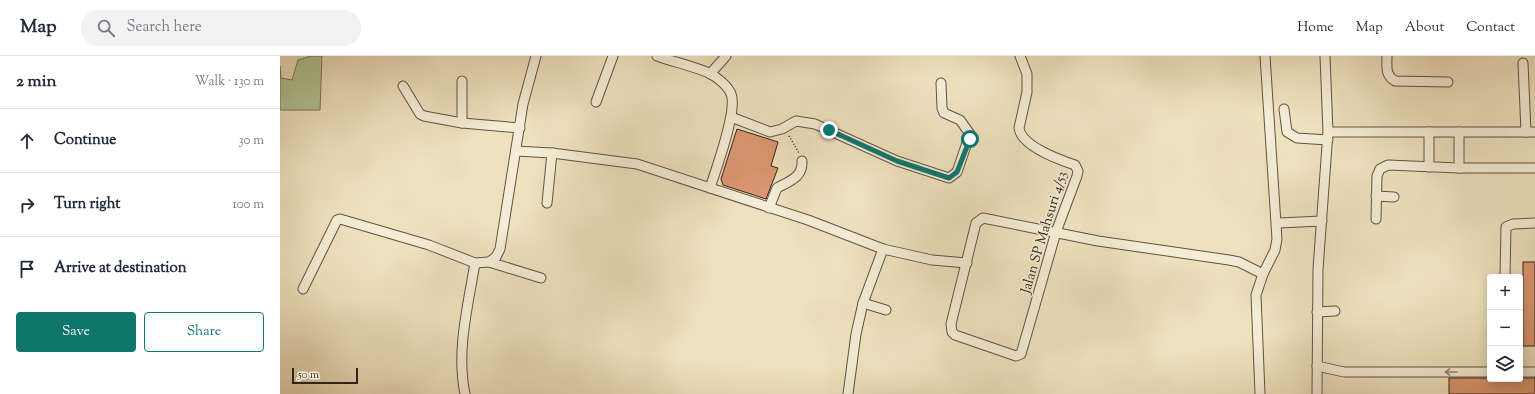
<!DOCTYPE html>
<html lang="en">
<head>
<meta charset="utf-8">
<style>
  :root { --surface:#fff; --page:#f2f2f3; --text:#1f2937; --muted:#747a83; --line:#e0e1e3; --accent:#0f766e }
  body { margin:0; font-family:"Sorts Mill Goudy",serif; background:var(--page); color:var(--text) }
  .controls { position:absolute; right:12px; bottom:12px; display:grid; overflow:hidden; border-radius:4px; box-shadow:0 2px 10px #0003 }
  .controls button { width:36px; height:36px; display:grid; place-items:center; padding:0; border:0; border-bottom:1px solid var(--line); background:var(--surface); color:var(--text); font:20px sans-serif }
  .scale { position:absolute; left:12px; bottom:10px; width:66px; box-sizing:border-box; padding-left:4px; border:2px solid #31241f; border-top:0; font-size:11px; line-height:14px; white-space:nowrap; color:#31241f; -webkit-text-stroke:3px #f4ecd5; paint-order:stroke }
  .stop { position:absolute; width:12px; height:12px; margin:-9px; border:3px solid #0f766e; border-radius:50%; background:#fff }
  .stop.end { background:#0f766e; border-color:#fff; box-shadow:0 1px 4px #0008 }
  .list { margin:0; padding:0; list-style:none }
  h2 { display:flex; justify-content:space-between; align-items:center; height:52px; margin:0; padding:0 16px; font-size:17px }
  h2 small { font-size:13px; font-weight:400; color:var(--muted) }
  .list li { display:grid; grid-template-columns:26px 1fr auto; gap:12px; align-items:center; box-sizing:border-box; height:64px; padding:0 16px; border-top:1px solid var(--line) }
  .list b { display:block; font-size:15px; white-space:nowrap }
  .list em { font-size:13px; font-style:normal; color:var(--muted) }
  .actions { display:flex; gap:8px; padding:12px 16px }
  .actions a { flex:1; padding:9px 0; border:1px solid var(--accent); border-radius:4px; text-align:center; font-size:14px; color:var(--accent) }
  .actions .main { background:var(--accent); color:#fff }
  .icon { flex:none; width:22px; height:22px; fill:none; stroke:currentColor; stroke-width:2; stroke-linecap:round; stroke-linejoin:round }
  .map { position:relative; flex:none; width:1255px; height:338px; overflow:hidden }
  header { display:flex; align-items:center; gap:24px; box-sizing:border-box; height:56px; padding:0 20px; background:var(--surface); border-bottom:1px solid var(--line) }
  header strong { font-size:19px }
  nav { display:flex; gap:22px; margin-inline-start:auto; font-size:14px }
  .search { width:280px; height:36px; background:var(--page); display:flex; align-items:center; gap:10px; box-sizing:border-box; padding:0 14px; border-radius:22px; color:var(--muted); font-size:15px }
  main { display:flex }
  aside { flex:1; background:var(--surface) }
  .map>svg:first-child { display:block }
  .green { fill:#b3c495; stroke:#72745a }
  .building { fill:#dc9771; stroke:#31241f }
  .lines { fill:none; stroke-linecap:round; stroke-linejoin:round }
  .minor-casing { stroke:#605347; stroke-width:11 }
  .path { stroke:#31241f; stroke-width:1.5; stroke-dasharray:1 2; stroke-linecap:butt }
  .minor { stroke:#f4ecd5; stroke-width:9 }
  .oneway { stroke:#92887a }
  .route { stroke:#0f766e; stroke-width:5 }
  .labels { text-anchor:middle; stroke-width:3; stroke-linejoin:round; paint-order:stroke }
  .street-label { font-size:14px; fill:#31241f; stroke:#f4ecd5 }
</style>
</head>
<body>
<header>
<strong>Map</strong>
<div class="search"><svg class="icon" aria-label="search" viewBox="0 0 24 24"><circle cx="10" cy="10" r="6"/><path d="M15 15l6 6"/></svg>Search here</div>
<nav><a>Home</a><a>Map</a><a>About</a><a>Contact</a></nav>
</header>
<main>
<aside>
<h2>2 min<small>Walk · 130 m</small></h2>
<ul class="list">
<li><svg class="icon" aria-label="ahead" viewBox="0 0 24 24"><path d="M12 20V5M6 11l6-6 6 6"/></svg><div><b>Continue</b></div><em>30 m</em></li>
<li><svg class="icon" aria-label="right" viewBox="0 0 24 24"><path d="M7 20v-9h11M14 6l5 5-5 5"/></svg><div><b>Turn right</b></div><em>100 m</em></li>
<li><svg class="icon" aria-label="arrive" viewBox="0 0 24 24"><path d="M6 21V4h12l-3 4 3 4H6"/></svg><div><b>Arrive at destination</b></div></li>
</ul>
<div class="actions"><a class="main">Save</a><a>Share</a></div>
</aside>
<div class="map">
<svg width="1255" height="338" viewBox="0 0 1255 338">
  <rect width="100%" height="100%" fill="#eee1be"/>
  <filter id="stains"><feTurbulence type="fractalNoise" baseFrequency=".005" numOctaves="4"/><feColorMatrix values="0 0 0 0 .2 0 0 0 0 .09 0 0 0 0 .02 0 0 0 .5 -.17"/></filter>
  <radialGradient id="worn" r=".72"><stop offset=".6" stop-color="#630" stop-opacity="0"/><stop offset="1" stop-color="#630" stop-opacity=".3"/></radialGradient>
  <polygon class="green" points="31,0 42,0 40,54 0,54 0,10 1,22 12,24 18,4"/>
  <g class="building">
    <polygon points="457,73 498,86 491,110 498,112 486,143 443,129 441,123"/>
    <rect x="1243" y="206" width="12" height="84"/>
    <rect x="1169" y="322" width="86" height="16"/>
  </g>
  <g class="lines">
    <g class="minor-casing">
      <g id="minor">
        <path d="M377 0C394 6 413 10 429 17 437 21 448 30 451 38 458 54 436 113 430 132"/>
        <path d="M740 0 747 18V36L739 72C741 90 780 104 795 109L798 115 797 120 776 176 741 298 736 300 675 279 672 276 671 268 696 167 703 162 818 185 949 204 959 206 983 218"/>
        <path d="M1107 0C1107 11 1105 19 1115 25L1168 26"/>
        <polyline points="1243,7 1246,76"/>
        <polyline points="430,18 446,0"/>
        <polyline points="123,30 140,58 144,60 182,67 240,72"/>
        <polyline points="316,46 333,0"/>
        <polyline points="1004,53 1007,76 1017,82 1048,84"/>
        <polyline points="451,61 490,76 502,73 516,65 535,68 617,105 669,122 677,116 690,78 680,64 664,57 662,52 661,27"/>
        <polyline points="182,67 182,25"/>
        <polyline points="1048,76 1255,76"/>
        <polyline points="1179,76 1179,112"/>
        <polyline points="236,95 272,97 357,108 528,164 603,193 652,204 687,207"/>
        <polyline points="1149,111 1149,76"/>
        <polyline points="1096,140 1114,141"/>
        <polyline points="267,147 272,97"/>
        <path d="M489 152 497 132C510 125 523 121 522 105"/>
        <polyline points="1096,163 1097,120 1100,113 1108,109 1179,112 1255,112"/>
        <polyline points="998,167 1042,165"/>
        <polyline points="209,206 261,222"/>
        <polyline points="1225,221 1226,171 1233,168 1255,167"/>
        <polyline points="23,233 57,164 60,163 149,189 195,207 209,206 216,201 220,193 243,48 256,0"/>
        <polyline points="583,247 606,254"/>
        <polyline points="1037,256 1055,255"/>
        <polyline points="1037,310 1064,316 1210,316"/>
        <polyline points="1240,316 1255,316"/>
        <path d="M185 338C176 295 188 250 195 207"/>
        <polyline points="568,338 576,278 583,247 603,193"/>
        <polyline points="980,338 976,239 983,218 995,194 997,183 985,0"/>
        <polyline points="1037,338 1038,213 1048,76 1045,0"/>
      </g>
    </g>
    <polyline class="path" points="509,80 519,97"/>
    <use href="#minor" class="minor"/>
  </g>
  <defs><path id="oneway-shaft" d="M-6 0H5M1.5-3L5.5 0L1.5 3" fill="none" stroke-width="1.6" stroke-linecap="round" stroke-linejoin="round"/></defs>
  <use class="oneway" href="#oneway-shaft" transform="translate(1171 316) rotate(-180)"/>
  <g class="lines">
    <polyline class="route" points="549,74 617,105 669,122 677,116 690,83"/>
  </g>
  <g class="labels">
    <g class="street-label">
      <text transform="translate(763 176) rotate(-73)" y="5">Jalan SP Mahsuri 4/53</text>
    </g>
  </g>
  <rect width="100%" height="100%" filter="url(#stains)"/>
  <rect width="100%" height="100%" fill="url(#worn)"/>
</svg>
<div class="controls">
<button>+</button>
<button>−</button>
<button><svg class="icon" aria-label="layers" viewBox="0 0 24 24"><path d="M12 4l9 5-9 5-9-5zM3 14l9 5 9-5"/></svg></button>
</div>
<div class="scale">50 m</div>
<div class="stop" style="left:690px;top:83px"></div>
<div class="stop end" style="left:549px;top:74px"></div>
</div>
</main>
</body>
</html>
